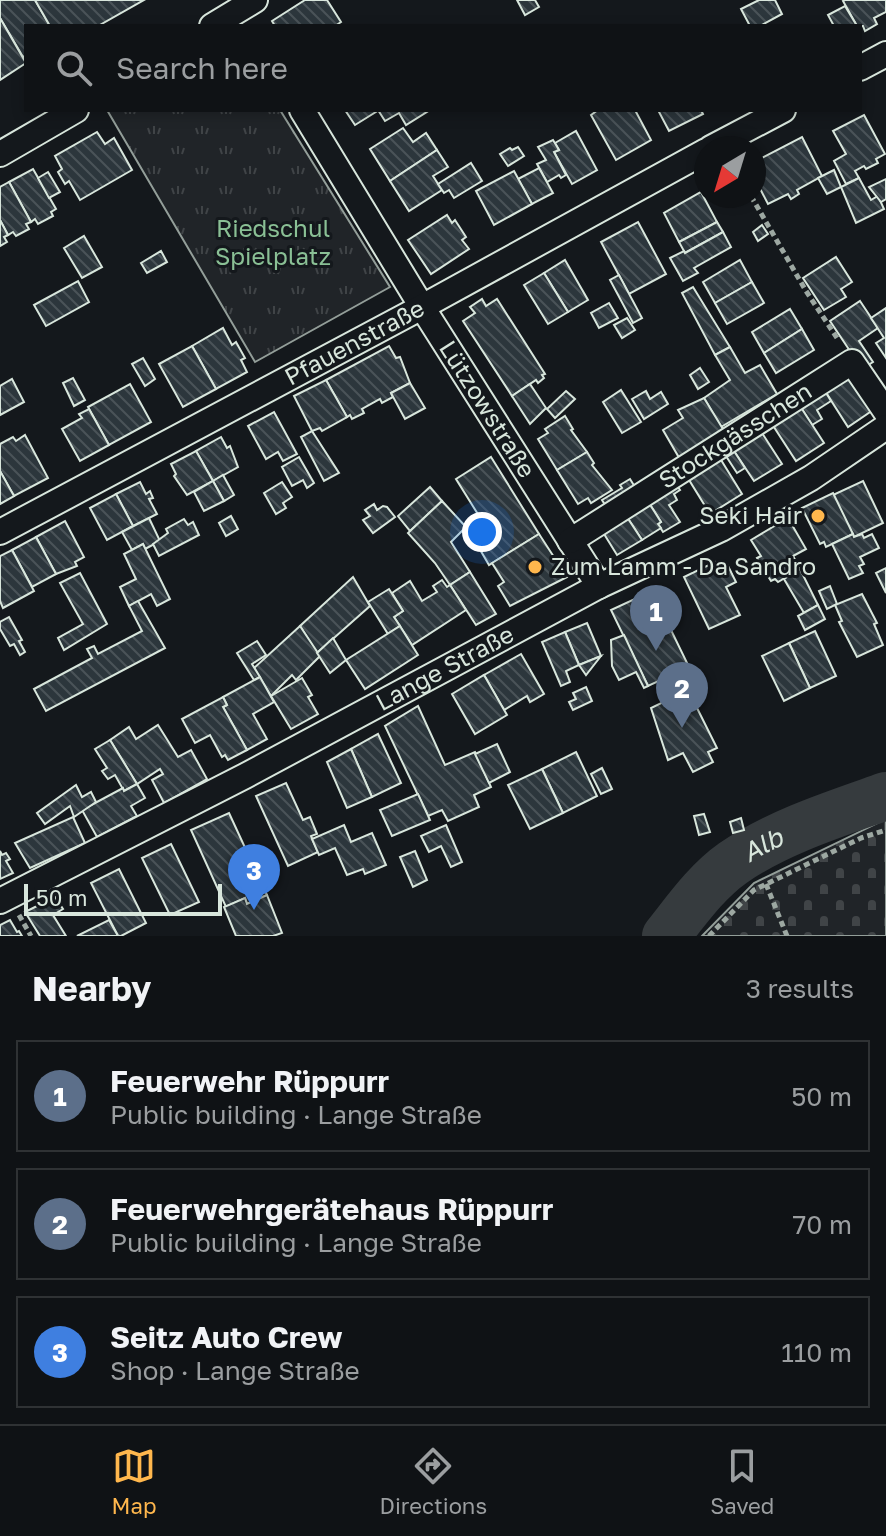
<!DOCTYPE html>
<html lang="en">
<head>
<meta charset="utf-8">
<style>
  :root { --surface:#0f1215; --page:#1d2022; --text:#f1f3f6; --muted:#9b9ea0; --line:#2f3234; --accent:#ffb74d }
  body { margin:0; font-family:"Golos Text",sans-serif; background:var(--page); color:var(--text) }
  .compass { position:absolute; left:694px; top:136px; width:72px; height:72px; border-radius:50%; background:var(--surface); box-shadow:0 4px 12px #0003; rotate:218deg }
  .scale { position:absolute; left:24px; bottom:20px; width:198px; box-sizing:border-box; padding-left:8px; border:4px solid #d8e6dc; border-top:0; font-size:22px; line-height:28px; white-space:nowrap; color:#d8e6dc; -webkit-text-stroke:6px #14181c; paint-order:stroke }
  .you { position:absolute; left:482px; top:532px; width:28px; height:28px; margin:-20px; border:6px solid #fff; border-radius:50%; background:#1a73e8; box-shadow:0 0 0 12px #1a73e833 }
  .badge { display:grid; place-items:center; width:52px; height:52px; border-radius:50%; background:var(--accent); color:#fff; font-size:26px; font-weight:700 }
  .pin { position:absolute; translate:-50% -66px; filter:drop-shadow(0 2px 4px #0008) }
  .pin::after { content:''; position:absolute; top:42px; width:28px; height:24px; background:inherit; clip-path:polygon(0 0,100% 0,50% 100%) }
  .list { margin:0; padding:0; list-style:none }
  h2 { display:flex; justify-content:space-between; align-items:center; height:104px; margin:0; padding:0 32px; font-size:34px }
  h2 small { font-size:26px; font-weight:400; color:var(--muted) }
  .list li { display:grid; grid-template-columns:52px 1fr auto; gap:24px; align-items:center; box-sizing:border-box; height:112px; margin:0 16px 16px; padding:0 16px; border:2px solid var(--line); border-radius:0px }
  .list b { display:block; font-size:30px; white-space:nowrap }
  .list p { margin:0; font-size:26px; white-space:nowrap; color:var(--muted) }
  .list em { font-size:26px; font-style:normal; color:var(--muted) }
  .icon { flex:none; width:44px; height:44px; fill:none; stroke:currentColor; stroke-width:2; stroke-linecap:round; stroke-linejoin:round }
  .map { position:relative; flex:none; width:886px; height:936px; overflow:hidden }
  .search { position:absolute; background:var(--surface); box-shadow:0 4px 12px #0003; left:24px; right:24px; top:24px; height:88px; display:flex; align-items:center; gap:20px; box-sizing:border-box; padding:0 28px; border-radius:0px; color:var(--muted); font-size:30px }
  .sheet { height:488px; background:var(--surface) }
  nav { display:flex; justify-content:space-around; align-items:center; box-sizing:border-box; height:112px; border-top:2px solid var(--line); background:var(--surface); font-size:22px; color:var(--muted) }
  nav a { display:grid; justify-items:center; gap:4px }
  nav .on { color:var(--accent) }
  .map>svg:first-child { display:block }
  .grass { fill:url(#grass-tufts); stroke:#939e99; stroke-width:2 }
  .cemetery { fill:url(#cemetery-stones); stroke:#939e99; stroke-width:2 }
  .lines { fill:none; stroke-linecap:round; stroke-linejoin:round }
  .river { stroke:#363b3e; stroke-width:48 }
  .building { fill:url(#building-back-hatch); stroke:#d8e6dc; stroke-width:2 }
  .street-casing { stroke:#d8e6dc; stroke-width:28 }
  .path { stroke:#9da8a2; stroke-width:5; stroke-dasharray:6 4; stroke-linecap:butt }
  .street { stroke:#14181c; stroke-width:24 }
  .poi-dot { fill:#ffb74d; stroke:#14181c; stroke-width:3 }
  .labels { text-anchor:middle; stroke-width:6; stroke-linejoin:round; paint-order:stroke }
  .park-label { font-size:24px; fill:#8ac095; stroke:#14181c }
  .street-label { font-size:24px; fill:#d8e6dc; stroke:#14181c }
  .poi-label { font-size:24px; fill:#d8e6dc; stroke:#14181c; text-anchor:end }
  .water-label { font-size:26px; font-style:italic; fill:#d8e6dc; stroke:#14181c }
</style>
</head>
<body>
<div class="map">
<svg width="886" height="936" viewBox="0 0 886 936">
  <defs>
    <pattern id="grass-tufts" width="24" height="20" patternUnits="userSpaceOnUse" patternTransform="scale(2)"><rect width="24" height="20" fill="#202428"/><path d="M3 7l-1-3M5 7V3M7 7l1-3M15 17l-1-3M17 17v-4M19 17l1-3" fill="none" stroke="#404447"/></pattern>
    <pattern id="cemetery-stones" width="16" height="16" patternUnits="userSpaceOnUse" patternTransform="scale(2)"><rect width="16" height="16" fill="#202428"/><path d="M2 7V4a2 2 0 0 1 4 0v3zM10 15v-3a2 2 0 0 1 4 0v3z" fill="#404447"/></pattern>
    <pattern id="building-back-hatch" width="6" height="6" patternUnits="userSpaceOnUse" patternTransform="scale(2)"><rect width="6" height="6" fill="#2c363c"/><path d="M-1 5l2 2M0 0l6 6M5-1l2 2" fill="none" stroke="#4a5358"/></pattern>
  </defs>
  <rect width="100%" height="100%" fill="#14181c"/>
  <polygon class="grass" points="107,110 280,110 390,287 255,362"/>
  <polygon class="cemetery" points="886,819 886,936 702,936 754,883"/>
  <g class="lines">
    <path class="river" id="s1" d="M666 936C686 911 706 882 733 863 778 832 835 814 886 796"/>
  </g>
  <g class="building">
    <polygon points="0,0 35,0 50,26 26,26 26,55 23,57 0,18"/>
    <polygon points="35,0 144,0 98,26 50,26"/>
    <polygon points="305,0 327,0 341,22 335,26 275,26 272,21"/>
    <polygon points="517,0 535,0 539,7 525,15"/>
    <polygon points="759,0 775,0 782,14 760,26 750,26 741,9"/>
    <polygon points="845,0 886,0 886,12 874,18 877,24 865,31 863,26 857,26 843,1"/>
    <polygon points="845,6 857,26 834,26 828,15"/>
    <polygon points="0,18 26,63 0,80"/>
    <polygon points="345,110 379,110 355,125"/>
    <polygon points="378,110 430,110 406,125 399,113 385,121"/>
    <polygon points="635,110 651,140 616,160 591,115 598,110"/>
    <polygon points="658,110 701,110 703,114 669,131"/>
    <polygon points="864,115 885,154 876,159 878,163 866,169 864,166 855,171 859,178 846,184 834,161 846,154 833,131"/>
    <polygon points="403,128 413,142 426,133 437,150 390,181 370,149"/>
    <polygon points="576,131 597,170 572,184 554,152 559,150 555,143"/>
    <polygon points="97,132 105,144 114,138 132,170 80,200 69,181 65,184 58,172 62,169 55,156"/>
    <polygon points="802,137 822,176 797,190 799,194 791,199 788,194 768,204 754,177 754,162"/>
    <polygon points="553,140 559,150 554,152 566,175 561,178 559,175 547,182 537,164 546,160 538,147"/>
    <polygon points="518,147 524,156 508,166 500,154 510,148 512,150"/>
    <polygon points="437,150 448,167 433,176 442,190 409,211 390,181"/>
    <polygon points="471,163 482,181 454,198 449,190 444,193 438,184"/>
    <polygon points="539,168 553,193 532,204 518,179"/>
    <polygon points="33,169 56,209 51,212 53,216 38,224 35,219 31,222 9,182"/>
    <polygon points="834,170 841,187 827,194 818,178"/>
    <polygon points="514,171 532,204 494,225 476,191"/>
    <polygon points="48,172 60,192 49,198 38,178"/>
    <polygon points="859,178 871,200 878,196 884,209 856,223 841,187"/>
    <polygon points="886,179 886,199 881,202 869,187"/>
    <polygon points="9,182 31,222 26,224 29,229 16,236 13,232 8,235 0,220 0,187"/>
    <polygon points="701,192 717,222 679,242 664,213"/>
    <polygon points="447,215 452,223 455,220 466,237 462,240 469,249 431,274 408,240"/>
    <polygon points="0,220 8,235 4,237 7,242 0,246"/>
    <polygon points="638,222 666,274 629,294 601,242"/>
    <polygon points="717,222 723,232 685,253 679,242"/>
    <polygon points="762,225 768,234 758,241 753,232"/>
    <polygon points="723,232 731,247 694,268 698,273 683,281 670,258 684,251 685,253"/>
    <polygon points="84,236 102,267 82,278 64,248"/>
    <polygon points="161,251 167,262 147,273 141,263"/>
    <polygon points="836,257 852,282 841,289 846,297 824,310 803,278"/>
    <polygon points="565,260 588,300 568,312 544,273"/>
    <polygon points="740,260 752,282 715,303 703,282"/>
    <polygon points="544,273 568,312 548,324 524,285"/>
    <polygon points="619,275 642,318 633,323 610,280"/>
    <polygon points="78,281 89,302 46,326 34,305"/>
    <polygon points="752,282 764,303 727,324 715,303"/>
    <polygon points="693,287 730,347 715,355 682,293"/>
    <polygon points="482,299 486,306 497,299 545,374 542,375 544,378 538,383 536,380 512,396 463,321 475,313 470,307"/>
    <polygon points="860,301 878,328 859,341 873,362 862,369 830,321"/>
    <polygon points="609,303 618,318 599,328 591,313"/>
    <polygon points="886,308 886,358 876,343 884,338 871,318"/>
    <polygon points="790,309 802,329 764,353 752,332"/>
    <polygon points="627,318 635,330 622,338 614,325"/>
    <polygon points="223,328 232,345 236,342 245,358 241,360 247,372 216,389 192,346"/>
    <polygon points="802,329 814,350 776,373 764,353"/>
    <polygon points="192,346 216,389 183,407 159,364"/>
    <polygon points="389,346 396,358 400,357 410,383 391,393 393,397 382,403 380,399 362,409 364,413 352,419 350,415 347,417 326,380"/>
    <polygon points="730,347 745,373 760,365 777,394 721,427 704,398 730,380 715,355"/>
    <polygon points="143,358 155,379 145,386 132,364"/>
    <polygon points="700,368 709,382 698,389 690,375"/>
    <polygon points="853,373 876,408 848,427 825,391"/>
    <polygon points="73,378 85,400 74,406 63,383"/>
    <polygon points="12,379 24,402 0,415 0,386"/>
    <polygon points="326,380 347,417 322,431 320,428 312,431 294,396"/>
    <polygon points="410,383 425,408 405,419 391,393"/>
    <polygon points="130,384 151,422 109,445 88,407"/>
    <polygon points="530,384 546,408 530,424 512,396"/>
    <polygon points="621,390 641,422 622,433 603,402"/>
    <polygon points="566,391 575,399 555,418 547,409"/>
    <polygon points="646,391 650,399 661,392 668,404 644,419 632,399"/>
    <polygon points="825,391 831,401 817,410 822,419 812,425 800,406"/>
    <polygon points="704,398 726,434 681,461 663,430 683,418 678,410"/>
    <polygon points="800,406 824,443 796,461 772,424"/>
    <polygon points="89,409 109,445 80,461 62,429 82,418 79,414"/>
    <polygon points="274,412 297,454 283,461 278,452 266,459 248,426"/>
    <polygon points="565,416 573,429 571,430 587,452 557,470 538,439 548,433 545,429"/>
    <polygon points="312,431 339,473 324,481 301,437"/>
    <polygon points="762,433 782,464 754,481 734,451"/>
    <polygon points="25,435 48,478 14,496 0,471 0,444 13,437 16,441"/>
    <polygon points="221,437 227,448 230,446 238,467 213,481 196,451"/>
    <polygon points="732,448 745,468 737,473 724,453"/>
    <polygon points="196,451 213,481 187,495 174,476 176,474 171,464"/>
    <polygon points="587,452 594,463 592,465 612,490 591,503 588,498 578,504 557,470"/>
    <polygon points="718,455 742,494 710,514 686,475"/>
    <polygon points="299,457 314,483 307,488 303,480 292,486 282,467"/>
    <polygon points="491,457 539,534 489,565 475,541 489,532 456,479"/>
    <polygon points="0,471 14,496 0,504"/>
    <polygon points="223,475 234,495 224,501 213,481"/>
    <polygon points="630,479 638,492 609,511 602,500 622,488 620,485"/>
    <polygon points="213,481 224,501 204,511 194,492"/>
    <polygon points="863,481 883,523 854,537 833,495"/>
    <polygon points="140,482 146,494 150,491 153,498 149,499 157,514 133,526 116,494"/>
    <polygon points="282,482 292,497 283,503 286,508 276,514 264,493"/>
    <polygon points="675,483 680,490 674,494 677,500 669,505 680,522 663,532 658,524 661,522 649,503"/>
    <polygon points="430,487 442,501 410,531 398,516"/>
    <polygon points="833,493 853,534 826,547 824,542 820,544 802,508"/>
    <polygon points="116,494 133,526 107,540 90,508"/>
    <polygon points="442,501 466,527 451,542 470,572 450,585 435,563 408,533"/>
    <polygon points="649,503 661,522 658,524 661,528 642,540 625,514"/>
    <polygon points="374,504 377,510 383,506 387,507 395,517 373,533 363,520 370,516 365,510"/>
    <polygon points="625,514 642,540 617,555 601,529"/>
    <polygon points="231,516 238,529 226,536 219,523"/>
    <polygon points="149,518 160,541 145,549 143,544 132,550 122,532"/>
    <polygon points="788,518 806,549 793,556 800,569 778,582 775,579 771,581 757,558 761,556 751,540"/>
    <polygon points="184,519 188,525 193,522 199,535 159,556 153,544 168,533 166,529"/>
    <polygon points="65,521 84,557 75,562 77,566 56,574 36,537"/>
    <polygon points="539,534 567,577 510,606 498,586 504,582 492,563"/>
    <polygon points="853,534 854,537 862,534 864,538 872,534 879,548 860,557 864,564 859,566 863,573 849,579 832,544"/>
    <polygon points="36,537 56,574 32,587 12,550"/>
    <polygon points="143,544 170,599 157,606 151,594 129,606 120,587 136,579 124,554"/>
    <polygon points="12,550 34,591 3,608 0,601 0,556"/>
    <polygon points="715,562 718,569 727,564 736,582 726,587 740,615 709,629 684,577"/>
    <polygon points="886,568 886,593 876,573"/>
    <polygon points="800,569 818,605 804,613 784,579"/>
    <polygon points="470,572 496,614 476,625 450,585"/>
    <polygon points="80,573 107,624 64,650 58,638 83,624 60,583"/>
    <polygon points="353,577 370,606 317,653 300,626"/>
    <polygon points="442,580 447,587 450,585 466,610 412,645 394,617 403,611 392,593 410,581 422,601 437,592 433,586"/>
    <polygon points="830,586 837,604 827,609 819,591"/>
    <polygon points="389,589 403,611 394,617 400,626 388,634 368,602"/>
    <polygon points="652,591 689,667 648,686 611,610"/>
    <polygon points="862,594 877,623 874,624 883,645 857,657 839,622 842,621 835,605"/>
    <polygon points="138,601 165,648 46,711 34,689 92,658 87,649 94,646 98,654 142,631 129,606"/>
    <polygon points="818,605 825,619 805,630 798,616"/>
    <polygon points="9,617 22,640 19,641 25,652 20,655 14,644 10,646 0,629 0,622"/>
    <polygon points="587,623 601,656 579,665 565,632"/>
    <polygon points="300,626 320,656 296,680 292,675 271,696 254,668"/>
    <polygon points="400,626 418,655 365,689 346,660"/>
    <polygon points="815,631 836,676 810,688 789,643"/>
    <polygon points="565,632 579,665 566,671 570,682 561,686 542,642"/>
    <polygon points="624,635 648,686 644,688 636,672 619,680 612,666 611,640"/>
    <polygon points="333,638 346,660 330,673 317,653"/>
    <polygon points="257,641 266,655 252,664 260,677 254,680 237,653"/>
    <polygon points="789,643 810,688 784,701 762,656"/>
    <polygon points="521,654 544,694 530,702 527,696 504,710 484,675"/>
    <polygon points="601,656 586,675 579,665"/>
    <polygon points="484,675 507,715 475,734 452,694"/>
    <polygon points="260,677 274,702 253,714 267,739 247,750 223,707 227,705 223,697"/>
    <polygon points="302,678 312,695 308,697 318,714 291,729 271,696"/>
    <polygon points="586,687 592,701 573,710 569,702 576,699 573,693"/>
    <polygon points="688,690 717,748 708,752 713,762 693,772 683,753 668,760 651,708"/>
    <polygon points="223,697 227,705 223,707 247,750 228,760 225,755 222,757 210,735 195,743 182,719"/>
    <polygon points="418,706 445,765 475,752 491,787 474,795 479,807 448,821 442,810 428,816 385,726"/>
    <polygon points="158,725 178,757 191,750 207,779 164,803 152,780 163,774 160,769 137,784 110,740 129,727 136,739"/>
    <polygon points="378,734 401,783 372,797 351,749"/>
    <polygon points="110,740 137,784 124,791 115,775 108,779 102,771 107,768 95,749"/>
    <polygon points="497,744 510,772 489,783 475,754"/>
    <polygon points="351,749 372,797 347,808 327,762"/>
    <polygon points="576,752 597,796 563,813 542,769"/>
    <polygon points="602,768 612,789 601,794 591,774"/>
    <polygon points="542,769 563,813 530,829 508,785"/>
    <polygon points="286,783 303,820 310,817 317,834 311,836 318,852 288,866 256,796"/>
    <polygon points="137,784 145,798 131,806 137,816 97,837 82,810 123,788 124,791"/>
    <polygon points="76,785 82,797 91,792 96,802 74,817 70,806 45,824 37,813"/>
    <polygon points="418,794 430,820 392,836 380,810"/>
    <polygon points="229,813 267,895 247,904 245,898 226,907 191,830"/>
    <polygon points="704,814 710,832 699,835 694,816"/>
    <polygon points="73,817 85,843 30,868 15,843"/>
    <polygon points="741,818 744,830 733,833 730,822"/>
    <polygon points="344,825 351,842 372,833 386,865 365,874 363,869 347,875 335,848 319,855 312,839"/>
    <polygon points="446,825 462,862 451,867 441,846 429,852 421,836"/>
    <polygon points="171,844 199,902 170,915 142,858"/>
    <polygon points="0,851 2,855 6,853 10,859 6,861 13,873 0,879"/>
    <polygon points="415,851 427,880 413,887 400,857"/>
    <polygon points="119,869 146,923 121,936 118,936 91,883"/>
    <polygon points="267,895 282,933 273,936 236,936 224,907 245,898 247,904"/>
    <polygon points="55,897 63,909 53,915 66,936 40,936 25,912"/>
    <polygon points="10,920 17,932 19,931 22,936 0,936 0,925"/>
    <polygon points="109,920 118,936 77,936"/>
  </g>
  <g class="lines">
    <g class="street-casing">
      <g id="street">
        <polyline points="212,26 255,0"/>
        <polyline points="860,68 886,54"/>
        <path id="s2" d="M302 110 422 307 599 586"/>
        <polyline points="711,148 783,110"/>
        <polyline points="0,154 76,110"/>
        <path id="s3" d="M0 532 422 307 706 151"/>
        <path id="s4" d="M570 541 852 362 886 412"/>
        <path id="s5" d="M0 901 245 776 599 586 721 529 811 478 886 427"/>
      </g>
    </g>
    <g class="path">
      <polyline points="751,196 806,291 839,341"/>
      <polyline points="766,884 787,936"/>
      <polyline points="19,915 31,936"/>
      <polyline points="709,936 754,890 861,838 886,830"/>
    </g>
    <use href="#street" class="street"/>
  </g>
  <g class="poi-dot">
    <circle cx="818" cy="516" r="8"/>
    <circle cx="535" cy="567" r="8"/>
  </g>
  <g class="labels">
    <g class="park-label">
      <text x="273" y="237">Riedschul<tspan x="273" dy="28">Spielplatz</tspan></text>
    </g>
    <g class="street-label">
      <text dy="8" stroke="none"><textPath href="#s3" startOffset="402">Pfauenstraße</textPath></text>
      <text dy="8" stroke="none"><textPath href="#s2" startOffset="352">Lützowstraße</textPath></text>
      <text dy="8" stroke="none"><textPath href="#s4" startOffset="196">Stockgässchen</textPath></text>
      <text dy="8" stroke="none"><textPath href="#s5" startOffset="502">Lange Straße</textPath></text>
    </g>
    <g class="poi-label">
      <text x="802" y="524">Seki Hair</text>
      <text x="551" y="575" text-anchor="start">Zum Lamm - Da Sandro</text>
    </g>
    <g class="water-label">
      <text dy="9" stroke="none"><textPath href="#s1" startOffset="134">Alb</textPath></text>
    </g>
  </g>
</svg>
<svg class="compass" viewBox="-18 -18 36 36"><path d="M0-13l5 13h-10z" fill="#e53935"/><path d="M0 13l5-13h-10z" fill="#9b9ea0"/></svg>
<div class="scale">50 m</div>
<div class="you"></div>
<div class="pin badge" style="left:656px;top:651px;background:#5c6f8a">1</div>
<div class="pin badge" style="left:682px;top:728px;background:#5c6f8a">2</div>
<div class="pin badge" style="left:254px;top:910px;background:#3f7fe0">3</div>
<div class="search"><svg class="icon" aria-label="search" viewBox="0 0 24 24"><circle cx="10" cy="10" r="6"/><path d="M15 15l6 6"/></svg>Search here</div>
</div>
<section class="sheet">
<h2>Nearby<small>3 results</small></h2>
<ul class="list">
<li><span class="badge" style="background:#5c6f8a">1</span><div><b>Feuerwehr Rüppurr</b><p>Public building · Lange Straße</p></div><em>50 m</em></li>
<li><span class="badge" style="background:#5c6f8a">2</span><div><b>Feuerwehrgerätehaus Rüppurr</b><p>Public building · Lange Straße</p></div><em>70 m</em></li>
<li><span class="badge" style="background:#3f7fe0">3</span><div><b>Seitz Auto Crew</b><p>Shop · Lange Straße</p></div><em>110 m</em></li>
</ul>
</section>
<nav>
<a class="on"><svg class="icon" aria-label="map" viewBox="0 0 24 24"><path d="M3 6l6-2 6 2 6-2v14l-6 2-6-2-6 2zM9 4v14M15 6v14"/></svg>Map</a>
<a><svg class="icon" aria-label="directions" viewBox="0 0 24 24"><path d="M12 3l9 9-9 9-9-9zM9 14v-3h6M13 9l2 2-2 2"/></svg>Directions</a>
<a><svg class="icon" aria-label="saved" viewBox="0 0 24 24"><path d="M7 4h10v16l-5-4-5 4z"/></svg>Saved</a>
</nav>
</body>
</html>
